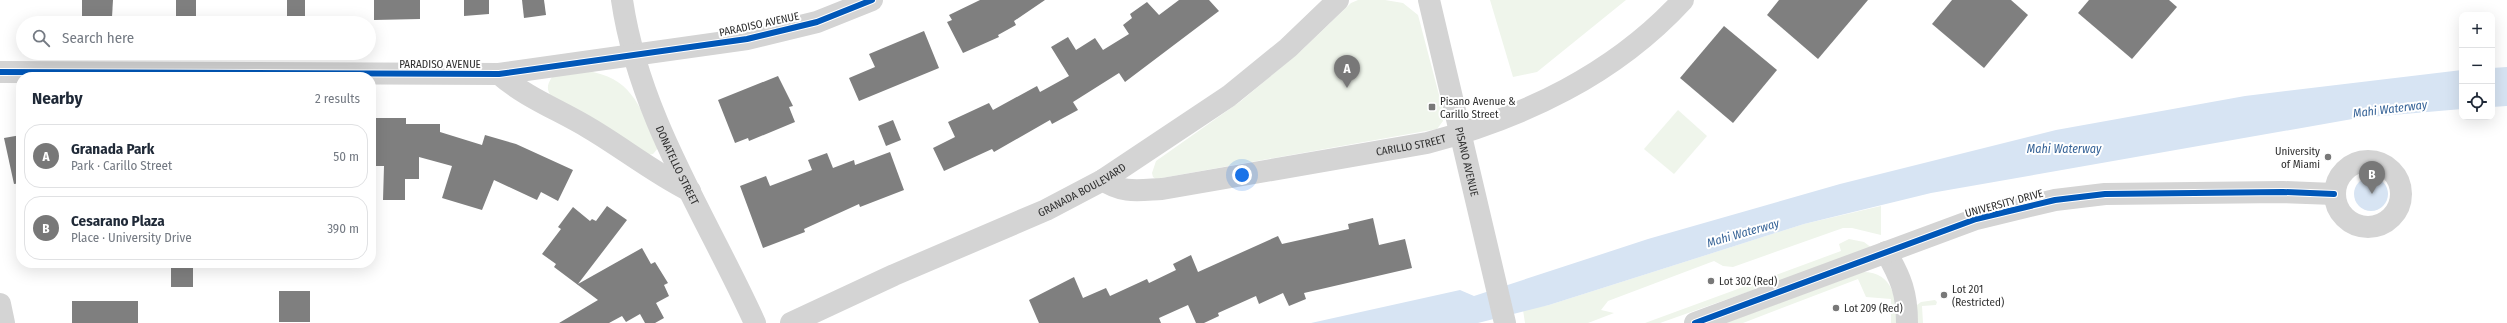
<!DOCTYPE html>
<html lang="en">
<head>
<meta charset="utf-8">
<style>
  :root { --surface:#fff; --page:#f6f6f7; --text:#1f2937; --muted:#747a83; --line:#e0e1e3; --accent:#787878 }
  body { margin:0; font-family:"Fira Sans Condensed",sans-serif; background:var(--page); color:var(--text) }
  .controls { position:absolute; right:12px; top:12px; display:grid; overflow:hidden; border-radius:8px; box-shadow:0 4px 16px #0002 }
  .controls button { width:36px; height:36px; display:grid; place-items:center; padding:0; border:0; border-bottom:1px solid var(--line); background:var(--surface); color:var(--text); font:20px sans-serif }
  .you { position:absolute; left:1242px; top:175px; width:14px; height:14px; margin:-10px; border:3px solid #fff; border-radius:50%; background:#1a73e8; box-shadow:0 0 0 6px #1a73e833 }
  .badge { display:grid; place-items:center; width:26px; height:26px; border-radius:50%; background:var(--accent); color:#fff; font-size:13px; font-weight:700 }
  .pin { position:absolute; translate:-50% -33px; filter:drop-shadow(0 1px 2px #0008) }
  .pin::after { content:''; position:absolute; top:21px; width:14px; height:12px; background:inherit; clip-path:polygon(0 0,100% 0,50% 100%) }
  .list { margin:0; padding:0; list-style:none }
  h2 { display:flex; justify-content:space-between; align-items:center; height:52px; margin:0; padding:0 16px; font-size:17px }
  h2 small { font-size:13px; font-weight:400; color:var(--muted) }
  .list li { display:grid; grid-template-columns:26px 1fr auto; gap:12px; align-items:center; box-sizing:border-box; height:64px; margin:0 8px 8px; padding:0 8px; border:1px solid var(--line); border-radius:16px }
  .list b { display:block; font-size:15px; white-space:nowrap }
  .list p { margin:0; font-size:13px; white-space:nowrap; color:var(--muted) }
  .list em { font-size:13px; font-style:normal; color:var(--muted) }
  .icon { flex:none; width:22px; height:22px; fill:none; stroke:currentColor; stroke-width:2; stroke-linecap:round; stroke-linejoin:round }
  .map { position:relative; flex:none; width:2507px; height:323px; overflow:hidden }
  .search { position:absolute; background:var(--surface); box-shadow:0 4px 16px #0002; left:16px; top:16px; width:360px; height:44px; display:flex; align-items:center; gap:10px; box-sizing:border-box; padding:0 14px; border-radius:22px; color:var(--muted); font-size:15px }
  .panel { position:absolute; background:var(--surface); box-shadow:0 4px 16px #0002; left:16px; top:72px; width:360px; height:196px; border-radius:16px }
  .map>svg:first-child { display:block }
  .green { fill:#eff5eb }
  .water { fill:#d7e4f3 }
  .building { fill:#7f7f7f }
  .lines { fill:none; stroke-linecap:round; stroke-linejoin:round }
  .minor { stroke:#d4d4d4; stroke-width:22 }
  .cycleway-casing { stroke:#fff; stroke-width:8 }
  .cycleway { stroke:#0057b8; stroke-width:6 }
  .poi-dot { fill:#787878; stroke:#fff; stroke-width:1.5 }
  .labels { text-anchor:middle; stroke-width:4; stroke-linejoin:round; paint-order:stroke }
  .street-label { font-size:11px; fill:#2f2f2f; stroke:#fff }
  .poi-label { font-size:11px; fill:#2f2f2f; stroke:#fff; text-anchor:start }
  .water-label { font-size:12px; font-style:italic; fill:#366397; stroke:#fff }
</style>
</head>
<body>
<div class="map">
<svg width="2507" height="323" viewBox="0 0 2507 323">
  <rect width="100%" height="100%" fill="#fff"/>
  <g class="green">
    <polygon points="1358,0 1385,0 1403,3 1418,15 1443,110 1443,121 1437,129 1156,179 1153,177 1152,173 1156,161 1241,101 1302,50 1351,3"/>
    <polygon points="1490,0 1626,0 1537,72 1513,77"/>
    <path d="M586 71C631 77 638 104 656 141L658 148 653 154 647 155 552 98C547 90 546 86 552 77Z"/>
    <polygon points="1678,110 1707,136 1674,174 1644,149"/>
    <polygon points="1881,206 1881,235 1852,228 1843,228 1733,267 1723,266 1714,261 1608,301 1601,310 1614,313 1588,323 1525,323 1523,310 1549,305 1804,224"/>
    <polygon points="1849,239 1864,242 1872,248 1660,323 1645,323 1841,251 1839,244"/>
    <path d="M1863 272C1894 272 1896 300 1898 323H1891V299L1866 297 1858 279 1743 323H1725Z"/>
    <polygon points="1935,300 1937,302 1936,305 1922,306 1923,323 1916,323 1917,305 1921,302"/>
  </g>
  <g class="water">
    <polygon points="2507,67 2507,106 2492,107 2492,68"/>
    <polygon points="2462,70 2462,109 2358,118 1931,193 1804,224 1549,305 1478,323 1311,323 1460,290 1474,296 1648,239 1840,184 2056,130 2245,96"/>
    <circle cx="2371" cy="194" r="17"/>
  </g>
  <g class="building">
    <polygon points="82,0 113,0 112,17 82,16"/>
    <rect x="176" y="0" width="20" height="17"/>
    <rect x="287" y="0" width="18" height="16"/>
    <polygon points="374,0 420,0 420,19 374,20"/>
    <polygon points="464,0 489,0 489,14 464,16"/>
    <polygon points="522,0 544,0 546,15 524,18"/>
    <polygon points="980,0 1045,0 1014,21 1016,25 998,35 999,37 963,53 947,22 952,20 949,15"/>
    <polygon points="1179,0 1209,0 1219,11 1125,82 1119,73 1073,102 1078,110 1052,124 1050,120 994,152 992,149 944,171 933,148 955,137 948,122 989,103 993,110 1037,86 1040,92 1069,76 1051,47 1068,37 1076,50 1095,38 1103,50 1129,34 1123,25 1132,18 1130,14 1147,2 1159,15"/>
    <polygon points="1779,0 1868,0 1818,59 1767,15"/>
    <polygon points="1952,0 2011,0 2028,15 1984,68 1932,24"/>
    <polygon points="2089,0 2169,0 2177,7 2132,59 2078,13"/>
    <polygon points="1724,26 1777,70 1733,123 1680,78"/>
    <polygon points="924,31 939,68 859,101 849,78 875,67 869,54"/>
    <polygon points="778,76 793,106 789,107 795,122 749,141 748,138 735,143 718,100"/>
    <polygon points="371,118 406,118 406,124 440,124 440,132 482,145 485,135 516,144 573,170 558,201 541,192 537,200 494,180 482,210 442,198 452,166 419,157 419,179 405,179 405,200 383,200 384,166 371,166"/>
    <polygon points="893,120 901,140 886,146 878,126"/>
    <polygon points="21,135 21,183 14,184 4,138"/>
    <polygon points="890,152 904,190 860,207 859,204 804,229 805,232 763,248 740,186 766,176 770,186 812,170 808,160 827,153 833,168 854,160 855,165"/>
    <polygon points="607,206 627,220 578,284 642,248 651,264 655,262 668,283 664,285 669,296 656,303 664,318 655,323 645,323 640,314 626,322 622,316 609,323 559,323 598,300 554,267 556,264 542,254 561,229 558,227 573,207 590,221 592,219 596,221"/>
    <polygon points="1373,218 1379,245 1405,239 1412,268 1304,293 1306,299 1289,306 1283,293 1259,304 1256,296 1218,313 1219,316 1204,323 1196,323 1188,305 1159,318 1161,323 1039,323 1029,300 1074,277 1083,298 1106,288 1110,296 1147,279 1149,283 1176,270 1173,264 1191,255 1198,272 1278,236 1282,244 1349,229 1348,224"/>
    <rect x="171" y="263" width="22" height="24"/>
    <rect x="279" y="291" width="31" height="31"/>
    <rect x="72" y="301" width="66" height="22"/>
  </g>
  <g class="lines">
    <g class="minor">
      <path id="s1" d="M622 0C639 117 707 217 755 323"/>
      <path id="s2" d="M1429 0 1505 323"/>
      <polyline points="0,72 499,74 747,39 817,22 872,0"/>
      <path d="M499 74C525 97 559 110 589 128 623 148 654 173 690 191"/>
      <circle cx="2368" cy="194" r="33"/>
      <path id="s3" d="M1103 180C1122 194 1140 190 1162 189L1427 143C1524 117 1614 75 1683 0"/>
      <path d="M1886 252C1901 278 1907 293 1907 323"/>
      <polyline points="0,304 4,323"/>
      <path id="s4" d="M791 323 894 275 1046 210 1103 180 1229 96 1288 48 1338 0"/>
      <polyline points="1695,323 1976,219 2055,200 2105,194 2283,192 2334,194"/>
    </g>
    <g class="cycleway-casing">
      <g id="cycleway">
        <polyline points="0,72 499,74 747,39 817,22 872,0"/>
        <polyline points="1695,323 1976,219 2055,200 2105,194 2283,192 2334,194"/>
      </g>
    </g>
    <use href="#cycleway" class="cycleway"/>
  </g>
  <g class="poi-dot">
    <rect x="1428" y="103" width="8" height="8" rx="2"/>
    <circle cx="2328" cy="157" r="4"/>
    <circle cx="1711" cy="281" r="4"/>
    <circle cx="1944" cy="295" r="4"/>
    <circle cx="1836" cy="308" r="4"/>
  </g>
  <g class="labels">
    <g class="street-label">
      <text transform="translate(759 24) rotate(-12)" y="4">PARADISO AVENUE</text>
      <text x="440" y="68">PARADISO AVENUE</text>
      <text dy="4" stroke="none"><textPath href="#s3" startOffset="314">CARILLO STREET</textPath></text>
      <text dy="4" stroke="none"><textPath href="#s2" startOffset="166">PISANO AVENUE</textPath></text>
      <text dy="4" stroke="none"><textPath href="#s1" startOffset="175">DONATELLO STREET</textPath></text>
      <text dy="4" stroke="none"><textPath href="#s4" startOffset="320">GRANADA BOULEVARD</textPath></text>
      <text transform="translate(2004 203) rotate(-15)" y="4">UNIVERSITY DRIVE</text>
    </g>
    <g class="poi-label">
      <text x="1440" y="105">Pisano Avenue &amp;<tspan x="1440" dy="13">Carillo Street</tspan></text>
      <text x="2320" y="155" text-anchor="end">University<tspan x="2320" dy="13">of Miami</tspan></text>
      <text x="1719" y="285">Lot 302 (Red)</text>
      <text x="1952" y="293">Lot 201<tspan x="1952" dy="13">(Restricted)</tspan></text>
      <text x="1844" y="312">Lot 209 (Red)</text>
    </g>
    <g class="water-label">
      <text transform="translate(2390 109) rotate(-7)" y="4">Mahi Waterway</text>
      <text x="2064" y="153">Mahi Waterway</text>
      <text transform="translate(1743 233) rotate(-16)" y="4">Mahi Waterway</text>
    </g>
  </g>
</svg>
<div class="controls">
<button>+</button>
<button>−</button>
<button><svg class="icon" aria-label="locate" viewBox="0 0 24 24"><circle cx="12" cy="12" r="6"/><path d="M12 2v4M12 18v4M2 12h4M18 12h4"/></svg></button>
</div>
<div class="you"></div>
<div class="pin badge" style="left:1347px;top:88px">A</div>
<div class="pin badge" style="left:2372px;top:194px">B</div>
<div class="search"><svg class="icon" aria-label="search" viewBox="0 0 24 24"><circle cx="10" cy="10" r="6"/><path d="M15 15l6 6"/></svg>Search here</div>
<section class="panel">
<h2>Nearby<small>2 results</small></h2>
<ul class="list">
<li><span class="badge">A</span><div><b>Granada Park</b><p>Park · Carillo Street</p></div><em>50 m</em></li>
<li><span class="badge">B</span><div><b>Cesarano Plaza</b><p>Place · University Drive</p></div><em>390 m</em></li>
</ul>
</section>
</div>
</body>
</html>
